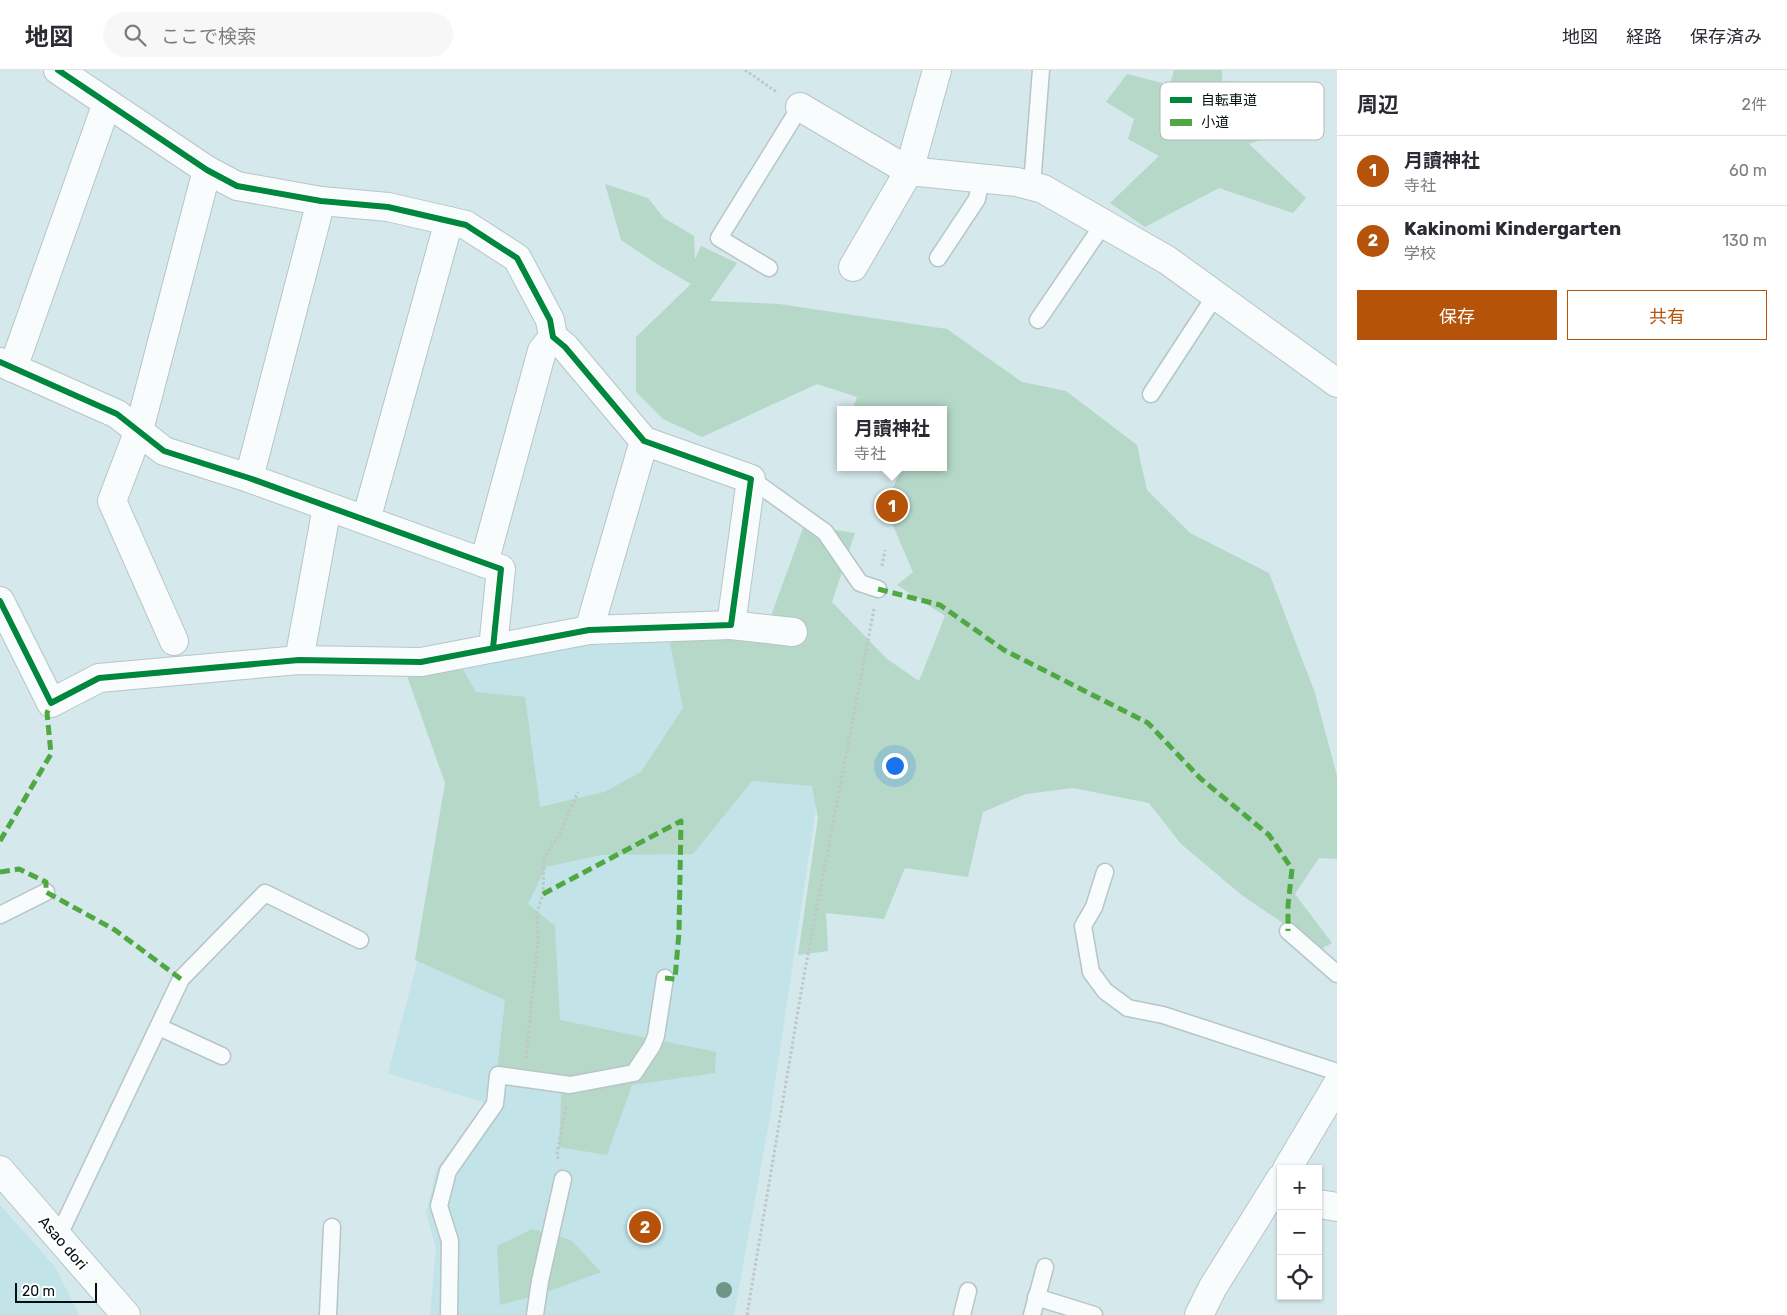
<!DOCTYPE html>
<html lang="ja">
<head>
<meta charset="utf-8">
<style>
  :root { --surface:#fff; --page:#f7f7f7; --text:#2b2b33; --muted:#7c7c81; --line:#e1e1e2; --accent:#b45309 }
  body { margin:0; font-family:Rubik,"Noto Sans JP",sans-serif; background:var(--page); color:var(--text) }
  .controls { position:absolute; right:15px; bottom:15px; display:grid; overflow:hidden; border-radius:0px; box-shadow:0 1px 4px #0004 }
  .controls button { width:45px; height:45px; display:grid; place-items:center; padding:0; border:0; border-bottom:1px solid var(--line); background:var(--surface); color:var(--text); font:25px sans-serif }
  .scale { position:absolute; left:15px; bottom:12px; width:82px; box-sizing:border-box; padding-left:5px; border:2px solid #040f11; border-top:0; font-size:14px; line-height:18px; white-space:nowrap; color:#040f11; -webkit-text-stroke:4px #fff; paint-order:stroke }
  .you { position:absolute; left:894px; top:695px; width:18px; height:18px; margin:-12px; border:4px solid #fff; border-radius:50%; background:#1a73e8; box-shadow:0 0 0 8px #1a73e833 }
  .badge { display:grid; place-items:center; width:32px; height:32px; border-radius:50%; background:var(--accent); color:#fff; font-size:16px; font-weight:700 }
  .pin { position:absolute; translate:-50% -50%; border:2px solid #fff; box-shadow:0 1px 5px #0006 }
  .popup { position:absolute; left:837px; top:336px; width:110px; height:65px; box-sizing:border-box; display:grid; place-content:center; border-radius:0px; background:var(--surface); filter:drop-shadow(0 1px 4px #0005); font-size:16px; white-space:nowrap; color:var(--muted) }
  .popup b { font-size:19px; color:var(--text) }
  .popup::after { content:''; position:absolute; left:50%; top:100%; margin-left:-10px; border:10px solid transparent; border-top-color:var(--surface) }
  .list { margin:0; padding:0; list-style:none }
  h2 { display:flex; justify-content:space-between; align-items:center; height:65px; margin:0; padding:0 20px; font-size:21px }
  h2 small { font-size:16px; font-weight:400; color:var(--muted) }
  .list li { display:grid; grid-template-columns:32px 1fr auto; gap:15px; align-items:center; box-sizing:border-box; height:70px; padding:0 20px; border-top:1px solid var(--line) }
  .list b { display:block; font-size:19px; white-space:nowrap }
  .list p { margin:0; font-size:16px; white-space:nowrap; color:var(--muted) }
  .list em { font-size:16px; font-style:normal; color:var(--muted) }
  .actions { display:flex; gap:10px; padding:15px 20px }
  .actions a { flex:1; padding:11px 0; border:1px solid var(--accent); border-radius:0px; text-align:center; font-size:18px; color:var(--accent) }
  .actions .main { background:var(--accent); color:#fff }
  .icon { flex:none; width:28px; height:28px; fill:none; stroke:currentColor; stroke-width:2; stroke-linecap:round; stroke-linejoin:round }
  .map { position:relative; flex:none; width:1337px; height:1245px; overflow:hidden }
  header { display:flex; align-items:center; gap:30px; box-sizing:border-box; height:70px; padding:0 25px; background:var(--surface); border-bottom:1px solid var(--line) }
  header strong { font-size:24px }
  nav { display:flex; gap:28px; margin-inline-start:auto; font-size:18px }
  .search { width:350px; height:45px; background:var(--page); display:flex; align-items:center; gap:12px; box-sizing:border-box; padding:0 18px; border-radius:28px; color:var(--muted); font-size:19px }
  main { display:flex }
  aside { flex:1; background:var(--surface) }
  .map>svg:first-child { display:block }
  .built { fill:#c2e3e8 }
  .green { fill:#b5d8c9 }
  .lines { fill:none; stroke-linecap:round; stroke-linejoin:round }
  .lane-casing { stroke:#b7c5c7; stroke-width:19 }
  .street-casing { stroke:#b7c5c7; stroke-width:30 }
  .primary-casing { stroke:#b7c5c7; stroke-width:30 }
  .path { stroke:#c0c6c8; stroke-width:3; stroke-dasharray:2.5 2.5; stroke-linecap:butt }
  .lane { stroke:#f9fcfc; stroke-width:16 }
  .street { stroke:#f9fcfc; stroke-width:28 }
  .primary { stroke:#f9fcfc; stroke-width:28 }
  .quiet { stroke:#50a842; stroke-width:5; stroke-dasharray:10 5; stroke-linecap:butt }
  .cycleway-casing { stroke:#fff; stroke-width:9 }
  .cycleway { stroke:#00873e; stroke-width:6 }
  .tree { fill:#6e9688 }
  .labels { text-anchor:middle; stroke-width:5; stroke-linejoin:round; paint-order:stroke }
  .street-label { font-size:15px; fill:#040f11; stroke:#fff }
  .key { fill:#fff; stroke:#b4b7b8; stroke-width:1 }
  .key-label { font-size:14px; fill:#040f11 }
</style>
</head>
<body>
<header>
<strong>地図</strong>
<div class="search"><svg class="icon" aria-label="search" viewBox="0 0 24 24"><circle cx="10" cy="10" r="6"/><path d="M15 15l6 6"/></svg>ここで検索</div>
<nav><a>地図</a><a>経路</a><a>保存済み</a></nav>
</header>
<main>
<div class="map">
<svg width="1337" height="1245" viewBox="0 0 1337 1245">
  <rect width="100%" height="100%" fill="#d5e8eb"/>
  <g class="built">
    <polygon points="736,569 840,577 770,1047 734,1245 430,1245 436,1178 426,1143 437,1098 488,1034 388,1003 416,897 450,711 407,600 566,576"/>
    <polygon points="0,1135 55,1197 79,1245 0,1245"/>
  </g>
  <g class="green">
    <polygon points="1174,0 1222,0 1222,11 1295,14 1300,56 1249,74 1306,128 1293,143 1219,118 1145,157 1110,133 1159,86 1128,69 1134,49 1106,32 1127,4 1170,15"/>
    <polygon points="605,114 648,128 664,148 694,166 695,189 701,176 737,193 710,231 779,234 947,259 1022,312 1066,321 1137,375 1147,420 1190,463 1269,503 1315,623 1337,706 1337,789 1319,788 1295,824 1332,873 1321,879 1243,826 1181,774 1149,733 1073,718 1026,724 983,742 968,807 905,798 884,849 826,843 828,881 798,885 818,748 812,716 752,711 693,784 601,785 546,797 528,834 555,856 560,950 716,982 715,1003 632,1015 607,1085 559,1077 562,1008 497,1002 505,930 415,890 445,713 407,606 461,596 476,622 525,627 540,737 604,722 641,702 683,638 670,573 696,558 771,546 804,455 855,463 832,532 887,589 919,611 945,546 897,515 913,502 885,437 902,397 943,397 943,340 852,340 857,327 817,314 702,367 663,349 636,322 636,267 691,214 657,194 621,170"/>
    <polygon points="532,1159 571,1170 601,1202 541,1224 500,1235 497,1176"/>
  </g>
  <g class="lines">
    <g class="lane-casing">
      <g id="lane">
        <polyline points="1032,115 1041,0"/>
        <polyline points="938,188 977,129 981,109"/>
        <polyline points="769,198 719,168 800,37"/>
        <polyline points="1038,250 1104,153"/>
        <polyline points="1151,324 1215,226"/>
        <polyline points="751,409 825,462 860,513 878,519"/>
        <polyline points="1105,802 1094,837 1083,856 1091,902 1105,921 1128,938 1163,945 1337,1002"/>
        <polyline points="0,845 46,822"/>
        <polyline points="1288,861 1337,904"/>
        <polyline points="159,957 222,986"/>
        <polyline points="58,1167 181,909 265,823 360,870"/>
        <polyline points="1036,1227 1094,1245"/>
        <polyline points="328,1245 332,1157"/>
        <polyline points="449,1245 450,1171 439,1136 448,1101 495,1034 498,1005 570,1015 634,1003 652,976 656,966 665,908"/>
        <polyline points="535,1245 540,1211 563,1109"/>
        <polyline points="962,1245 968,1221"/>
        <polyline points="1032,1245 1045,1197"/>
      </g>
    </g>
    <g class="street-casing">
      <g id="street">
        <polyline points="800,37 909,101 1017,112 1043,119 1167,190 1337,313"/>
        <polyline points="853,197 909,101 937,0"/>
        <polyline points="0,292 117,344 164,381 249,408 501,499 493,578"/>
        <polyline points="13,298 107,33"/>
        <polyline points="249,408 321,131"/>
        <polyline points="366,450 449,151"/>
        <polyline points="484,493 542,281 553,267"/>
        <polyline points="0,531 51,633 99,608 299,590 421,592 589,560 731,555 751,409 644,371 565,277 553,267 550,250 517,188 466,155 388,137 321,131 237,116 207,100 58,0"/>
        <polyline points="731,555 793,562"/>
        <polyline points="589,560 644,371"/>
        <polyline points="174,571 112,431 139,360 207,100"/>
        <polyline points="299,590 327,437"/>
        <polyline points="1287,1099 1337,1015"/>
        <polyline points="1318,1134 1337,1137"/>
        <polyline points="1199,1245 1213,1217 1281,1108"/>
      </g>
    </g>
    <g class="primary-casing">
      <polyline id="primary" points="0,1100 126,1245"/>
    </g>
    <g class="path">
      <polyline points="745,0 778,23"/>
      <polyline points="882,496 885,480"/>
      <polyline points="526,988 538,871 537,842 543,824 544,788 560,763 578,722"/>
      <polyline points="558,1089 557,1084 566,1036"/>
      <polyline points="747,1245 804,905 874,539"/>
    </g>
    <use href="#lane" class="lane"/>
    <use href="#street" class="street"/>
    <use href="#primary" class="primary"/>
    <g class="quiet">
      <polyline points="878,519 940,535 1004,580 1148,653 1200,708 1269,765 1292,799 1288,835 1288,861"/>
      <polyline points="0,771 51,684 47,643 51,633"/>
      <polyline points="0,802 19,799 46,812 46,822 115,860 181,909"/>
      <polyline points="543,824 681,751 679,862 675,909 665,908"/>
    </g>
    <g class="cycleway-casing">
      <g id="cycleway">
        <polyline points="0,292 117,344 164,381 249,408 501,499 493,578"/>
        <polyline points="0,531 51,633 99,608 299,590 421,592 589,560 731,555 751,409 644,371 565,277 553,267 550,250 517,188 466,155 388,137 321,131 237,116 207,100 58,0"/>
      </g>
    </g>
    <use href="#cycleway" class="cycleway"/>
  </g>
  <circle class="tree" cx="724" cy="1220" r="8"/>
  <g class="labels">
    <g class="street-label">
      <text transform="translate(63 1173) rotate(49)" y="5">Asao dori</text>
    </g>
  </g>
  <rect x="1160" y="12" width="164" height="58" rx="8" class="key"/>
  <rect x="1170" y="27" width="22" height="6" fill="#00873e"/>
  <rect x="1170" y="49" width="22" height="7" fill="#50a842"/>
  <g class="key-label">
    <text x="1201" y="35">自転車道</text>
    <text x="1201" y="57">小道</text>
  </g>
</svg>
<div class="controls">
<button>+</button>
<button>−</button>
<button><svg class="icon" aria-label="locate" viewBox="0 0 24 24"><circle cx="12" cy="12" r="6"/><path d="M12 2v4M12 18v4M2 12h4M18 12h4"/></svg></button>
</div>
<div class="scale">20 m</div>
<div class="you"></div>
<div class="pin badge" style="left:892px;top:436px">1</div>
<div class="popup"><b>月讀神社</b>寺社</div>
<div class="pin badge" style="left:645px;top:1157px">2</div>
</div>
<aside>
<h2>周辺<small>2件</small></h2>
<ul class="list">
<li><span class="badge">1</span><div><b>月讀神社</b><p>寺社</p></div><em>60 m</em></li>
<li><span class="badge">2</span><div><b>Kakinomi Kindergarten</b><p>学校</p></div><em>130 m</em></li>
</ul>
<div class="actions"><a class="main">保存</a><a>共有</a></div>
</aside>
</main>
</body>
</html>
